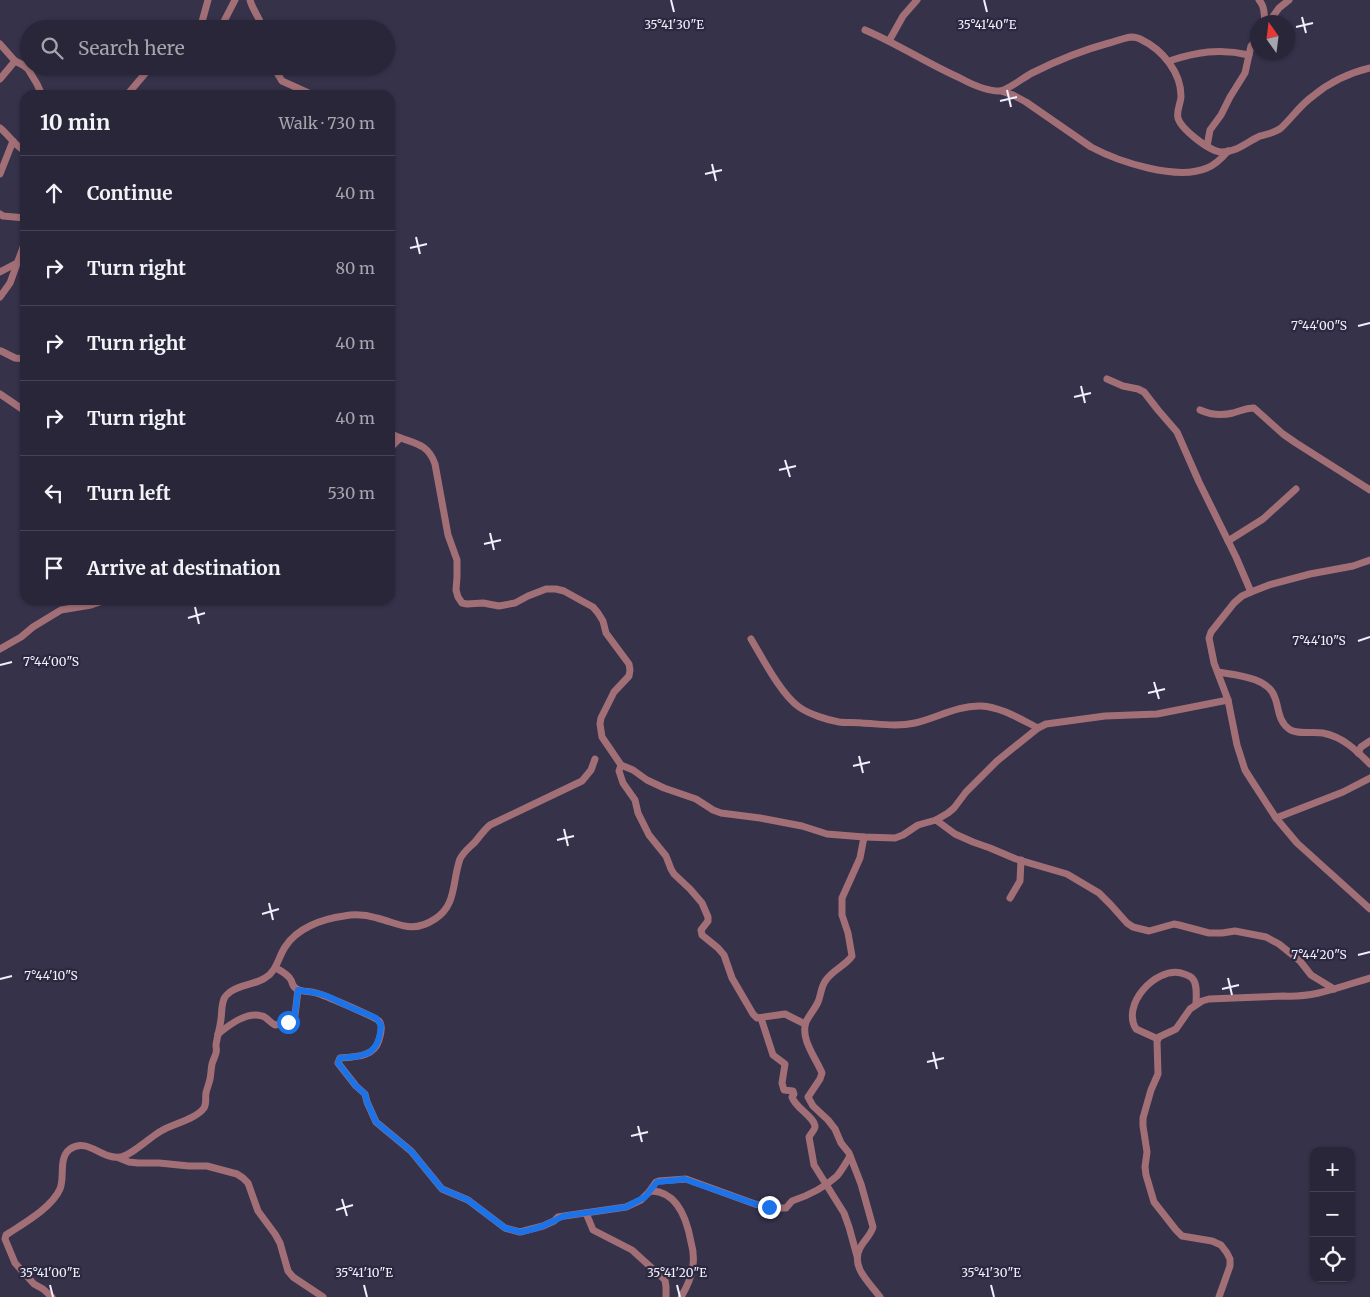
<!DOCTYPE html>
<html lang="en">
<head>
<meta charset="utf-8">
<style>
  :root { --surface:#282638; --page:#302e40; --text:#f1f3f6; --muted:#a5a5ae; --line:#444353 }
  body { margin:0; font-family:Merriweather,serif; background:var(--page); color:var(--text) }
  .controls { position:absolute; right:15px; bottom:15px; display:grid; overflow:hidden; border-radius:10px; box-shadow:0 1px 4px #0004 }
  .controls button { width:45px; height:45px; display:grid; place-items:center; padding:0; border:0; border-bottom:1px solid var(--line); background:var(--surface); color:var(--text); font:25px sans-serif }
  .compass { position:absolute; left:1250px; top:15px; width:45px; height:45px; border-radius:50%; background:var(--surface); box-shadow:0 1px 4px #0004; rotate:346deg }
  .stop { position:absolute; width:15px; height:15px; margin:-11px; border:4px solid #1a73e8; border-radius:50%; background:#fff }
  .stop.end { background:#1a73e8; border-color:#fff; box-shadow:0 1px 5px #0008 }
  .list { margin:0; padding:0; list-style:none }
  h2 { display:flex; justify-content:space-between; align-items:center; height:65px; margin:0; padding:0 20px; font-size:21px }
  h2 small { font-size:16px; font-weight:400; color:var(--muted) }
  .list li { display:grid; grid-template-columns:32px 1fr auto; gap:15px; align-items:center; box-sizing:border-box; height:75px; padding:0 20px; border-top:1px solid var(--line) }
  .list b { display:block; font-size:19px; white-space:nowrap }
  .list em { font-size:16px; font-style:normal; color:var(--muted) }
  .icon { flex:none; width:28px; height:28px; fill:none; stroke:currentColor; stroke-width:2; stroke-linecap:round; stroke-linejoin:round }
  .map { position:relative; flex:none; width:1370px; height:1297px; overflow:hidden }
  .search { position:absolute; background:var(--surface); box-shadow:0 1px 4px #0004; left:20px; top:20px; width:375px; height:55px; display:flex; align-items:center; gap:12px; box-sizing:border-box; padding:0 18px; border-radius:28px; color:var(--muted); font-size:19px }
  .panel { position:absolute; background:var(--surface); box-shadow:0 1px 4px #0004; left:20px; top:90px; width:375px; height:515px; border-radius:15px }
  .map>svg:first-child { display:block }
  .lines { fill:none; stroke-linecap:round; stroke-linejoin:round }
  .minor { stroke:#a26f76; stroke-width:7 }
  .route { stroke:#1a73e8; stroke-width:6 }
  .ticks { fill:none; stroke:#f1f0fd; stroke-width:2 }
  .ticks-label { font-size:12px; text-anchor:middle; fill:#f1f0fd; stroke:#2b283f; stroke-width:4.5; stroke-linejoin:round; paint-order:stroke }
</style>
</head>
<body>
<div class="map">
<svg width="1370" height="1297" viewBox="0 0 1370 1297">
  <rect width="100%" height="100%" fill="#35324a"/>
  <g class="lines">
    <g class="minor">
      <path d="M250 0C253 11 260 18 263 29"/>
      <path d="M1259 0C1265 7 1264 14 1265 22"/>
      <polyline points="1269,22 1279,8 1289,0"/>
      <polyline points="200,29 208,0"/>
      <polyline points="220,29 235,0"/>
      <path d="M865 30C898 44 928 64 960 78 971 84 986 91 999 91 1007 91 1024 77 1032 73 1056 61 1083 50 1109 43 1116 41 1124 38 1131 37 1135 37 1139 38 1142 40 1163 50 1181 73 1181 96 1181 103 1176 111 1178 118 1181 129 1210 152 1222 152 1237 152 1247 142 1260 136 1267 134 1275 133 1281 128 1292 118 1300 105 1313 96 1330 82 1349 73 1370 68"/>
      <polyline points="889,41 903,16 917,0"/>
      <polyline points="0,44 15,61 23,65 28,69 37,84 42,95"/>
      <path d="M1169 61C1196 52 1220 48 1249 55"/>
      <polyline points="273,66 282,81 313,95"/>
      <polyline points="0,79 15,61"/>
      <path d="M1001 91 1013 95 1026 102 1091 147C1119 162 1177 181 1207 168 1215 165 1222 158 1228 151"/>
      <polyline points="127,95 148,70 153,66"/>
      <path d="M0 128C9 135 15 146 25 151"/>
      <polyline points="1207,146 1210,130 1221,115 1230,97 1245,73 1251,46 1258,38"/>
      <polyline points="0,174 13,141"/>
      <polyline points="0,214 3,216 25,218"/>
      <polyline points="0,272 17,263"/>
      <polyline points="0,297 10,283 25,242"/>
      <polyline points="1,351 15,358 25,359"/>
      <polyline points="1107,379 1123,386 1138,389 1144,392 1158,410 1177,432 1199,482 1236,557 1251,592"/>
      <polyline points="0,394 25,411"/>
      <path d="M1200 410C1211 415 1221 416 1233 413 1240 411 1246 408 1254 408L1283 434 1296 443 1370 490"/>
      <path d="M390 433C409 444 427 440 435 464L448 535 457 560V577L456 590 458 597 462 603 467 604 483 603 499 606 515 603 528 596 546 589H556L564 591 582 601 593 607 598 613 603 621 606 633 629 664 630 670 629 676 614 692 601 718 600 724 602 737 621 765 633 770 647 780 664 788 696 799 713 810 721 813 760 818 802 826 827 834 864 837 895 838 903 835 918 825 936 820 948 813 954 808 966 792 997 761 1038 728 1046 724 1105 716 1157 714 1228 700"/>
      <polyline points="390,448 400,438"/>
      <polyline points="1228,541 1263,519 1296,489"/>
      <polyline points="1370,560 1353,566 1310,574 1269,585 1251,592 1242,596 1234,603 1211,632 1209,638 1214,663 1228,700 1237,745 1245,770 1252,781 1276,818 1297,843 1370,909"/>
      <path d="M751 639C763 659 781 694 799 707 809 714 827 720 839 722 846 723 854 722 862 723 880 724 897 727 915 723 937 718 958 705 981 706 1001 707 1020 719 1038 728"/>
      <polyline points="0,649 21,637 33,627 61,610 91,605 106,600"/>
      <path d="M1218 672C1235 675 1269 677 1275 698 1279 708 1278 721 1289 729 1297 735 1312 731 1323 733 1343 737 1356 750 1370 764"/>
      <polyline points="1358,753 1361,747 1370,741"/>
      <polyline points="621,765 619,771 623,783 635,800 638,813 649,835 666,856 671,869 674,874 690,889 702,903 708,917 708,921 701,930 702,935 718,948 724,955 732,978 753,1014 757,1018 785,1014 805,1024"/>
      <polyline points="1276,818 1343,792 1370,778"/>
      <polyline points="936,820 955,834 973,842 990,848 1016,859 1067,874 1099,893 1111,905 1127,923 1133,927 1149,931 1174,924 1179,925 1209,933 1222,933 1235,931 1266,937 1279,944 1300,961 1311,975 1334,989"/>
      <path d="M864 837 860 858 842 898V915L848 933 852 956C846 965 833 970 826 980 821 986 821 995 818 1002 815 1009 809 1015 806 1022 800 1039 816 1058 822 1073L820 1079 808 1097 813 1106 828 1120 835 1129 841 1143 849 1153 861 1184 873 1227C871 1235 864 1240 860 1248 850 1267 870 1283 880 1297"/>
      <polyline points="1010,898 1020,881 1021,860"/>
      <path d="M276 968C281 971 288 974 291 980 293 984 292 987 297 989 302 992 309 991 316 993 322 994 377 1018 379 1021 383 1026 381 1034 379 1040 374 1057 356 1057 340 1058L338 1063 356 1086 365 1094 367 1102 376 1122 411 1151 442 1189 468 1200 505 1228 520 1232 543 1226 554 1221 558 1217 564 1216 626 1207 641 1200 649 1192 652 1191C678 1192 687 1220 691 1242 693 1249 694 1257 693 1265 692 1276 687 1287 681 1297"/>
      <path d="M761 1018 773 1055 785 1064 782 1083 784 1090 793 1091 794 1094 792 1097C795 1108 815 1117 815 1127 815 1129 810 1135 809 1137L814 1165 844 1213 849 1227 857 1256"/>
      <path d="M218 1034C229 1025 247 1011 262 1016 267 1017 270 1023 275 1025L283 1024 295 1015 298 990"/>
      <path d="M1158 1039 1136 1029C1121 1005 1155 967 1181 973 1184 974 1189 975 1192 978 1198 984 1196 997 1196 1004"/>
      <polyline points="119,1158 129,1162 138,1163 159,1163 189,1166 207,1166 237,1174 243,1178 248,1183 258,1211 275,1234 280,1243 288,1271 293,1277 323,1297"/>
      <path d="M649 1192 656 1182 659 1181 686 1179 755 1204 773 1208H786L792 1201C807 1196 825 1187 837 1176 842 1170 846 1163 850 1156"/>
      <polyline points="586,1213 593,1230 632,1250 665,1280 666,1287 666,1297"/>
      <path d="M52 1297 43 1289 34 1284 15 1263 5 1239 6 1235 9 1233C26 1222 52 1207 60 1189 65 1177 58 1158 70 1149 88 1137 102 1160 120 1157 131 1156 150 1137 161 1131 173 1124 196 1119 204 1108 207 1103 205 1098 206 1093 207 1088 209 1084 210 1079 211 1074 211 1069 212 1064 213 1060 215 1057 216 1053 217 1048 216 1050 216 1045 217 1037 220 1028 221 1019 222 1013 221 1003 225 997 226 995 228 994 230 992 241 984 254 985 265 978 277 971 278 958 285 947 297 928 322 919 344 916 354 914 367 915 377 918 400 924 412 934 435 919 457 905 452 881 460 859 464 851 469 848 475 842 480 836 484 830 490 825L582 781 591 770 595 759"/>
      <path d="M1219 1297 1230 1266V1259L1227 1253 1221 1245 1212 1241 1182 1236 1176 1230 1154 1202 1146 1175 1145 1167 1147 1152 1143 1126V1118L1151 1090 1158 1074 1157 1041 1159 1037 1176 1029 1190 1009 1202 1001 1209 999 1284 996C1314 998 1342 986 1370 978"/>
    </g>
  </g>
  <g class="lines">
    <path class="route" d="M288 1022 295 1014 298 990 317 993 327 996 350 1007 376 1018 381 1025C379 1055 366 1056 340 1058L338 1063 356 1086 365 1094 367 1102 376 1122 411 1151 442 1189 468 1200 505 1228 520 1232 526 1231 543 1226 564 1216 626 1207 645 1197 657 1182 677 1180 684 1179 755 1204 769 1207"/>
  </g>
  <path class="ticks" d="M671 0 674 12M984 0 987 12M1302 17 1306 33M1296 27 1313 23M1007 90 1011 107M1000 101 1017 97M712 164 716 181M705 174 722 170M416 237 420 254M410 248 427 244M1358 326 1370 323M1081 386 1085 403M1074 397 1091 393M785 460 790 477M779 470 796 466M490 533 494 550M484 544 501 540M195 607 199 624M188 618 205 613M1358 641 1370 637M0 665 12 662M1154 682 1159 699M1148 693 1165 689M859 756 863 773M853 766 870 762M564 829 568 846M557 840 574 836M269 903 273 920M262 914 279 909M1358 955 1370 952M1228 978 1232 995M0 979 12 976M1222 989 1239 985M933 1052 937 1069M927 1062 944 1058M638 1126 642 1142M631 1136 648 1132M342 1199 347 1216M336 1210 353 1205M50 1285 53 1297M364 1285 367 1297M677 1285 680 1297M991 1285 994 1297"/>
  <g class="ticks-label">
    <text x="674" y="29">35°41'30"E</text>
    <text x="987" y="29">35°41'40"E</text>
    <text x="1319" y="330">7°44'00"S</text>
    <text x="1319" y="645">7°44'10"S</text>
    <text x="51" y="666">7°44'00"S</text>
    <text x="1319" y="959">7°44'20"S</text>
    <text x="51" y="980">7°44'10"S</text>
    <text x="50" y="1277">35°41'00"E</text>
    <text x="364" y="1277">35°41'10"E</text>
    <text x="677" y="1277">35°41'20"E</text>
    <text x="991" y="1277">35°41'30"E</text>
  </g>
</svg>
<div class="controls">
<button>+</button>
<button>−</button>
<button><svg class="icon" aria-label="locate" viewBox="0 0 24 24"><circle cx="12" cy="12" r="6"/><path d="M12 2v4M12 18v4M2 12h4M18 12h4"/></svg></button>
</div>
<svg class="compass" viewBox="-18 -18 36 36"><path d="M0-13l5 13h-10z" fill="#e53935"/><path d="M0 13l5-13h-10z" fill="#a5a5ae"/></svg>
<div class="stop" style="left:288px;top:1022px"></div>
<div class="stop end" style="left:769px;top:1207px"></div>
<div class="search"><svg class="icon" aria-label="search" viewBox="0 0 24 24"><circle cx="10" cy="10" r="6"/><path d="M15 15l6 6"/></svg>Search here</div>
<section class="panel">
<h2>10 min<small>Walk · 730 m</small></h2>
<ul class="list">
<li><svg class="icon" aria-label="ahead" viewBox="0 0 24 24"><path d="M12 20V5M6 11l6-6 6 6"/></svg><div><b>Continue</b></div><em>40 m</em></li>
<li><svg class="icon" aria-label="right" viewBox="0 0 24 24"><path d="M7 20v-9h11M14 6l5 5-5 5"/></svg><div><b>Turn right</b></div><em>80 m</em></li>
<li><svg class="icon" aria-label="right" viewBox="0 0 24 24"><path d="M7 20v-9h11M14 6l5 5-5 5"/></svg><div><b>Turn right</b></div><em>40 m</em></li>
<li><svg class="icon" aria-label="right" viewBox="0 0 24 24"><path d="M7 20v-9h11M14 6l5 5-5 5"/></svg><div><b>Turn right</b></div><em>40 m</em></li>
<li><svg class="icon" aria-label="left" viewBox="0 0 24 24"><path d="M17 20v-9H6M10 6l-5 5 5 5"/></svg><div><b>Turn left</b></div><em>530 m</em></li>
<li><svg class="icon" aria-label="arrive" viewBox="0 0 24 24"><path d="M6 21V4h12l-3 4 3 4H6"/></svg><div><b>Arrive at destination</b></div></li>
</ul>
</section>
</div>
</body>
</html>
